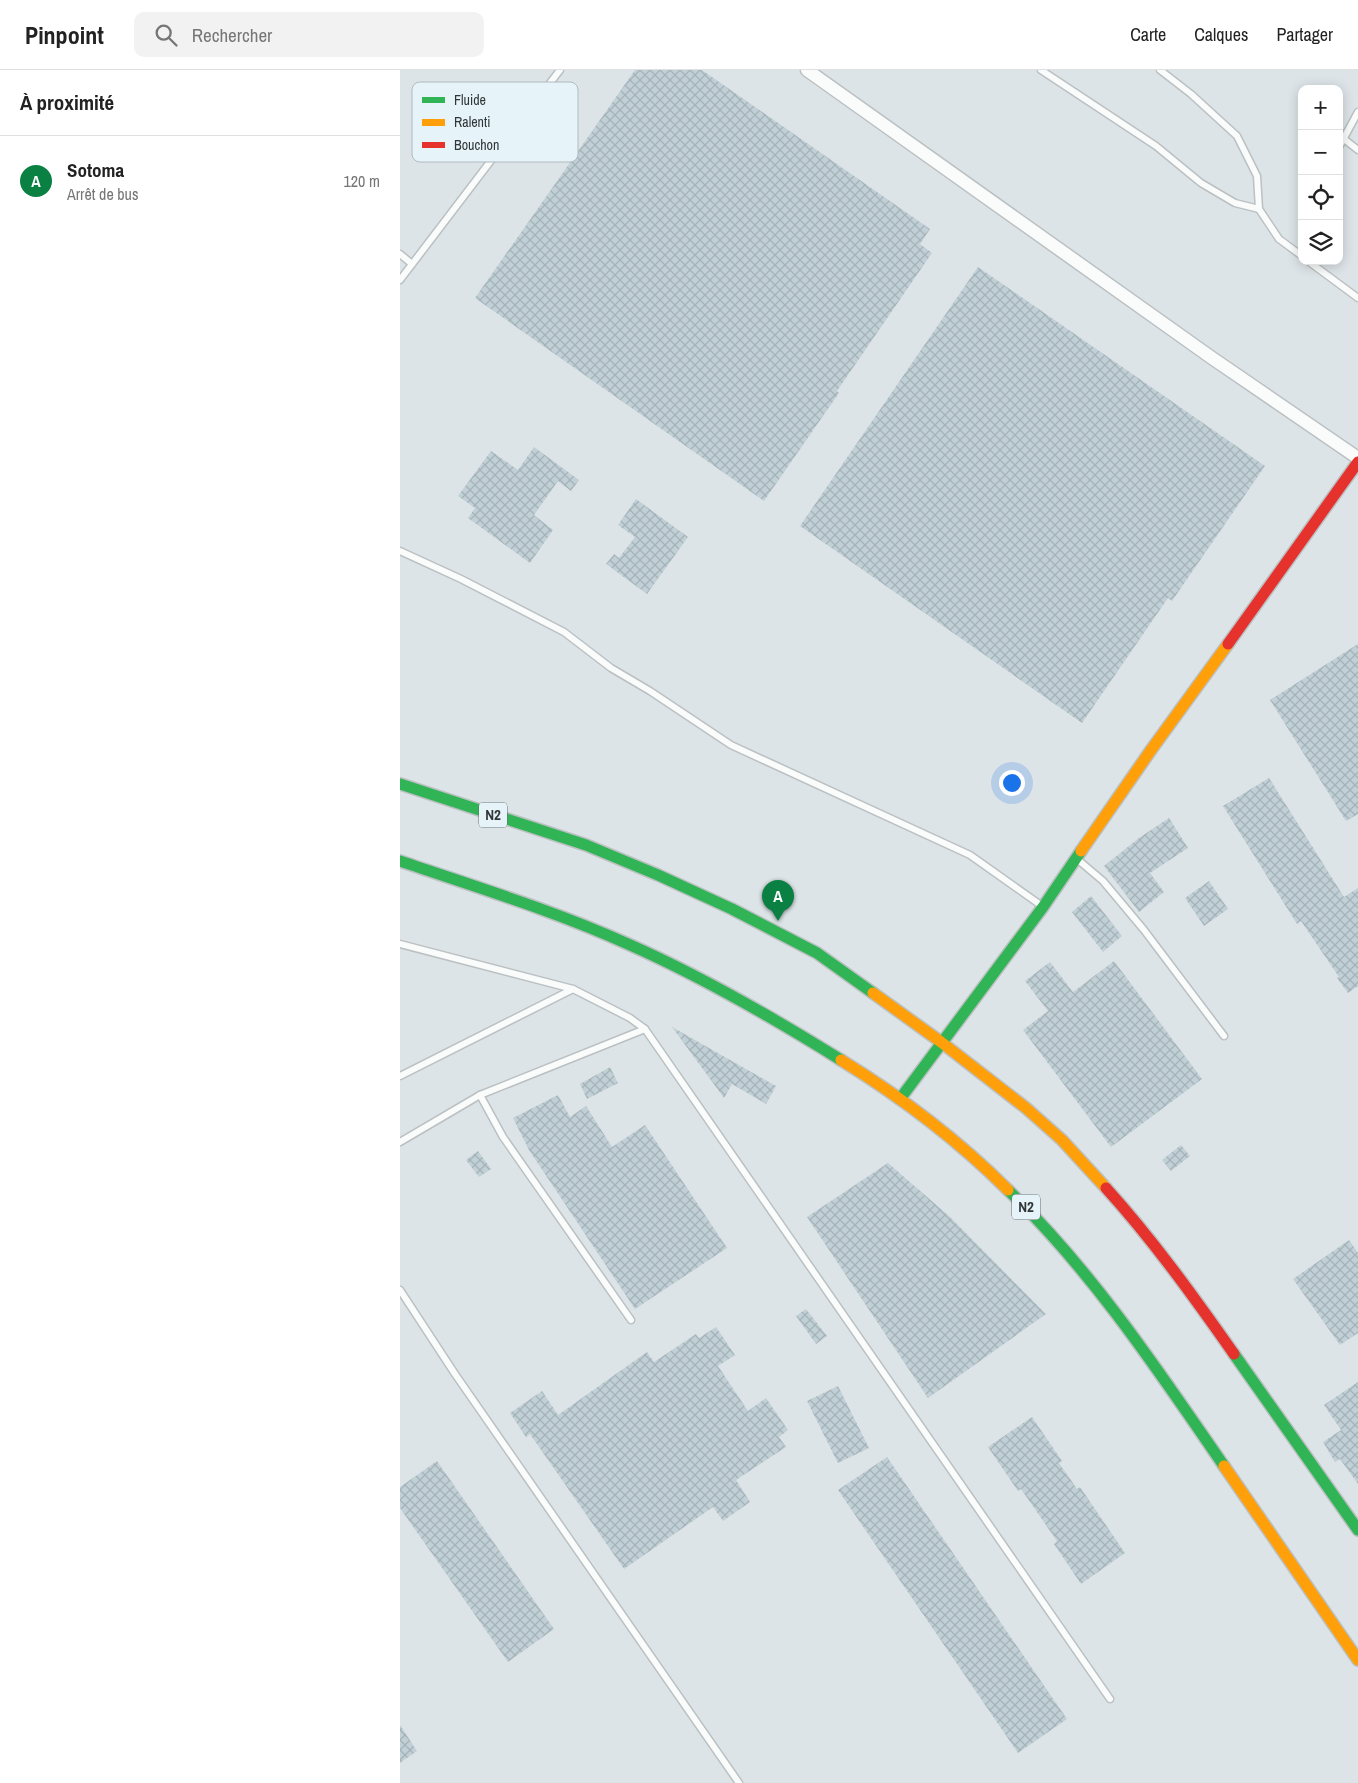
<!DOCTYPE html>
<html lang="fr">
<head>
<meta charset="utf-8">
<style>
  :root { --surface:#fff; --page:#f2f2f2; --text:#222; --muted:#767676; --line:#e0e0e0; --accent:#0b8043 }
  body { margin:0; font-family:"Archivo Narrow",sans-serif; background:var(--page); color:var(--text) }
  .controls { position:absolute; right:15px; top:15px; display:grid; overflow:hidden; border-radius:10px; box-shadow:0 2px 12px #0003 }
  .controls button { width:45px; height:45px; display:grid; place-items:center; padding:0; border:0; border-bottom:1px solid var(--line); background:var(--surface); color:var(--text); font:25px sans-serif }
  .you { position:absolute; left:611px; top:712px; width:18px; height:18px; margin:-12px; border:4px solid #fff; border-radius:50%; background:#1a73e8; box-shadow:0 0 0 8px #1a73e833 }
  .badge { display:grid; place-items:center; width:32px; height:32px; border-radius:50%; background:var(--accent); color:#fff; font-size:16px; font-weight:700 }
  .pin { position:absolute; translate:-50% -41px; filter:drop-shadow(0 1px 2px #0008) }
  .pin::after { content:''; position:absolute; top:26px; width:18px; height:15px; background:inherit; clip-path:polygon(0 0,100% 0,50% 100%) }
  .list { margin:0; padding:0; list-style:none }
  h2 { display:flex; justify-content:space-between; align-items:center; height:65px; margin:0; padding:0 20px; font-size:21px }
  h2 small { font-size:16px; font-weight:400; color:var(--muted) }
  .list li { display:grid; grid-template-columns:32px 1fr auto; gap:15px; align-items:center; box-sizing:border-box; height:90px; padding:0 20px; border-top:1px solid var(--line) }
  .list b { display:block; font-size:19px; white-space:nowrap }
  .list p { margin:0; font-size:16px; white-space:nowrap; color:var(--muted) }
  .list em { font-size:16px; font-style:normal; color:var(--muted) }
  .icon { flex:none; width:28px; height:28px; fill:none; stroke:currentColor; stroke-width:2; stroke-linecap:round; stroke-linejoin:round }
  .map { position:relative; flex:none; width:958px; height:1713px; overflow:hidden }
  header { display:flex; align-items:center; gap:30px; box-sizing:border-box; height:70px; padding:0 25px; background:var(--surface); border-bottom:1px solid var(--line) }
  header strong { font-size:24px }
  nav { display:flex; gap:28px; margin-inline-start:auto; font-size:18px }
  .search { width:350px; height:45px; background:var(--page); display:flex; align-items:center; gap:12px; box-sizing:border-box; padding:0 18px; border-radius:10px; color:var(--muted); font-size:19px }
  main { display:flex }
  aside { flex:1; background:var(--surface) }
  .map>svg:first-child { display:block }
  .building { fill:url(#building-cross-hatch) }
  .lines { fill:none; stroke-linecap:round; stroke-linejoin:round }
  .lane-casing { stroke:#bbc0c2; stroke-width:9 }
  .street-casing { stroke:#bbc0c2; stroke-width:15 }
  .fast-casing { stroke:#bbc0c2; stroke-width:14 }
  .slow-casing { stroke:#bbc0c2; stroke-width:14 }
  .jam-casing { stroke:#bbc0c2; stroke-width:14 }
  .lane { stroke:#fafbfb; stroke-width:6 }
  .street { stroke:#fafbfb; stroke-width:12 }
  .fast { stroke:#30b455; stroke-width:11 }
  .slow { stroke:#ff9f0a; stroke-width:11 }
  .jam { stroke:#e5322d; stroke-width:11 }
  .labels { text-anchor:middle; stroke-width:4; stroke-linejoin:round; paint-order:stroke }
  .shield { fill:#e6f3f9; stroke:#676f72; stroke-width:1 }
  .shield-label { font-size:15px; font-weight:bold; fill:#313638 }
  .key { fill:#e6f3f9; stroke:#b0babf; stroke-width:1 }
  .key-label { font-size:14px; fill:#313638 }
</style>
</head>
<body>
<header>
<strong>Pinpoint</strong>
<div class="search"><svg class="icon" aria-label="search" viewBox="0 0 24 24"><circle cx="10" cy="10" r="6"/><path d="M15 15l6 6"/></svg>Rechercher</div>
<nav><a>Carte</a><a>Calques</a><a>Partager</a></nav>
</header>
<main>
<aside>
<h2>À proximité<small></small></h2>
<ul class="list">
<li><span class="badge">A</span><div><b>Sotoma</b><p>Arrêt de bus</p></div><em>120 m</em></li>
</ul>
</aside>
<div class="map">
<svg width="958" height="1713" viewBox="0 0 958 1713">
  <defs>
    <pattern id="building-cross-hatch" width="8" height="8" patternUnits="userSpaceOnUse" patternTransform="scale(1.25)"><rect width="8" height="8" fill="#c0d0d6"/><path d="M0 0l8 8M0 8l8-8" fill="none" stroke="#a5b3b8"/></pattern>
  </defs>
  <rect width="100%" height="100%" fill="#dde4e7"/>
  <g class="building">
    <polygon points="235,0 302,0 530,159 520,174 532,183 437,321 439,323 364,431 75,228"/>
    <polygon points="578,197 865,396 772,531 768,528 682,653 400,456"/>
    <polygon points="134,377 179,410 171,421 158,411 134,445 153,460 130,493 68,448 75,438 58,426 91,381 118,400"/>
    <polygon points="236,429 288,467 247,524 206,494 214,484 219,488 235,467 218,455"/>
    <polygon points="958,574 958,744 946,751 870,630"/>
    <polygon points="869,708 944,827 958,818 958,916 948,923 937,908 939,907 901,851 897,854 823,736"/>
    <polygon points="769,748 788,778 750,803 764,822 739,842 704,796 739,768"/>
    <polygon points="809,811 828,839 804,856 785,828"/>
    <polygon points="691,826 722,866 703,882 672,842"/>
    <polygon points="714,891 802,1009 711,1077 623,960 648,941 625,911 650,892 673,922"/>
    <polygon points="272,957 376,1016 366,1034 332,1014 324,1028"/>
    <polygon points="210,997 218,1013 187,1029 180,1014"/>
    <polygon points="158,1025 170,1047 186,1036 212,1077 245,1055 327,1178 235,1239 129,1080 113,1048"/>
    <polygon points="781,1075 790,1086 771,1101 762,1090"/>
    <polygon points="78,1081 91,1099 79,1107 66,1090"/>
    <polygon points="488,1093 549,1146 646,1244 528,1328 407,1147"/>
    <polygon points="949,1170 958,1183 958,1263 940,1275 893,1209"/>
    <polygon points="406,1239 427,1266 416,1274 396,1246"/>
    <polygon points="316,1257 335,1285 318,1296 348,1341 366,1328 388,1360 379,1367 386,1377 336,1410 350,1432 323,1451 313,1437 224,1499 130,1364 126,1367 110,1343 142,1321 158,1345 247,1282 254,1292 296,1264 299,1268"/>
    <polygon points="958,1312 958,1414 940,1389 935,1392 923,1372 941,1360 924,1335"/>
    <polygon points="438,1316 469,1378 438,1393 407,1331"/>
    <polygon points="632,1347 662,1391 659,1393 666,1403 677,1419 680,1417 725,1483 681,1514 654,1474 657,1471 621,1419 618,1421 588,1377"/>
    <polygon points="487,1387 667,1649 618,1683 438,1420"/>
    <polygon points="37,1391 154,1559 108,1592 0,1438 0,1417"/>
    <polygon points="0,1655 17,1681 0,1693"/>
  </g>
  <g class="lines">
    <g class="lane-casing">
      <g id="lane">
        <polyline points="641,0 756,76 801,113 835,133 859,139 857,106 837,66 791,24 760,0"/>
        <polyline points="944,69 958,80"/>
        <polyline points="939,77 958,42"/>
        <polyline points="859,139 879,169 902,186"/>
        <polyline points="0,184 12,194"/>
        <polyline points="908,191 958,228"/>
        <polyline points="0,210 160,0"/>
        <polyline points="0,481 61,509 164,562 211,598 250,621 331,675 570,785 642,836"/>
        <polyline points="677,789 703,811 744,860 824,966"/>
        <polyline points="0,874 173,919 230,948 245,959 710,1629"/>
        <polyline points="0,1006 173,919"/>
        <polyline points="80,1025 103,1067 231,1250"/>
        <polyline points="0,1072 80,1025 245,959"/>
        <polyline points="0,1220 55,1304 339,1713"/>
      </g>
    </g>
    <g class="street-casing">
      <polyline id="street" points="407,0 812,288 958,388"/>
    </g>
    <g class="fast-casing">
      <g id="fast">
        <polyline points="0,714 186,775 258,805 332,839 417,883 473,923"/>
        <path d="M0 791C76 817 155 841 228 874 303 907 372 947 441 990"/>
        <polyline points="500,1029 643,837 681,781"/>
        <path d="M608 1120C692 1201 758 1300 824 1396"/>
        <polyline points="834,1284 958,1460"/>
      </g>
    </g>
    <g class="slow-casing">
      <g id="slow">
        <polyline points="681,781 751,680 828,574"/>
        <polyline points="473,923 541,972 626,1038 662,1070 706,1118"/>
        <path d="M441 990C501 1027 558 1070 608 1120"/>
        <polyline points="824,1396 958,1590"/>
      </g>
    </g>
    <g class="jam-casing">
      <g id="jam">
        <polyline points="828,574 958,392"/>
        <path d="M706 1118C753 1170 794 1227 834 1284"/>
      </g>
    </g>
    <use href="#lane" class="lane"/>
    <use href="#street" class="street"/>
    <use href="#fast" class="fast"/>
    <use href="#slow" class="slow"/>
    <use href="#jam" class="jam"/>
  </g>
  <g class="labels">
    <g class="shield">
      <rect x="79" y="732.5" width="28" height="25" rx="4"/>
      <rect x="612" y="1124.5" width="28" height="25" rx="4"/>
    </g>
    <g class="shield-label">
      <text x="93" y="750">N2</text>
      <text x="626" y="1142">N2</text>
    </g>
  </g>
  <rect x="12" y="12" width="166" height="80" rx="8" class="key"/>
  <rect x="22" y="27" width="23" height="6" fill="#30b455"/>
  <rect x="22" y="49" width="23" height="7" fill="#ff9f0a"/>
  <rect x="22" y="72" width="23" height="6" fill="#e5322d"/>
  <g class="key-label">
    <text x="54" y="35">Fluide</text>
    <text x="54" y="57">Ralenti</text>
    <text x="54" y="80">Bouchon</text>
  </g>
</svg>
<div class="controls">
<button>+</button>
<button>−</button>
<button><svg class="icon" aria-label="locate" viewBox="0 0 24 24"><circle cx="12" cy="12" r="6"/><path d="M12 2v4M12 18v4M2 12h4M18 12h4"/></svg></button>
<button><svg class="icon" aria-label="layers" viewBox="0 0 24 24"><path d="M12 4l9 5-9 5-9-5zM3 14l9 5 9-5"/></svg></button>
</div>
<div class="you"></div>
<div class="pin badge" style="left:378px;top:851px">A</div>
</div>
</main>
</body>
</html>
